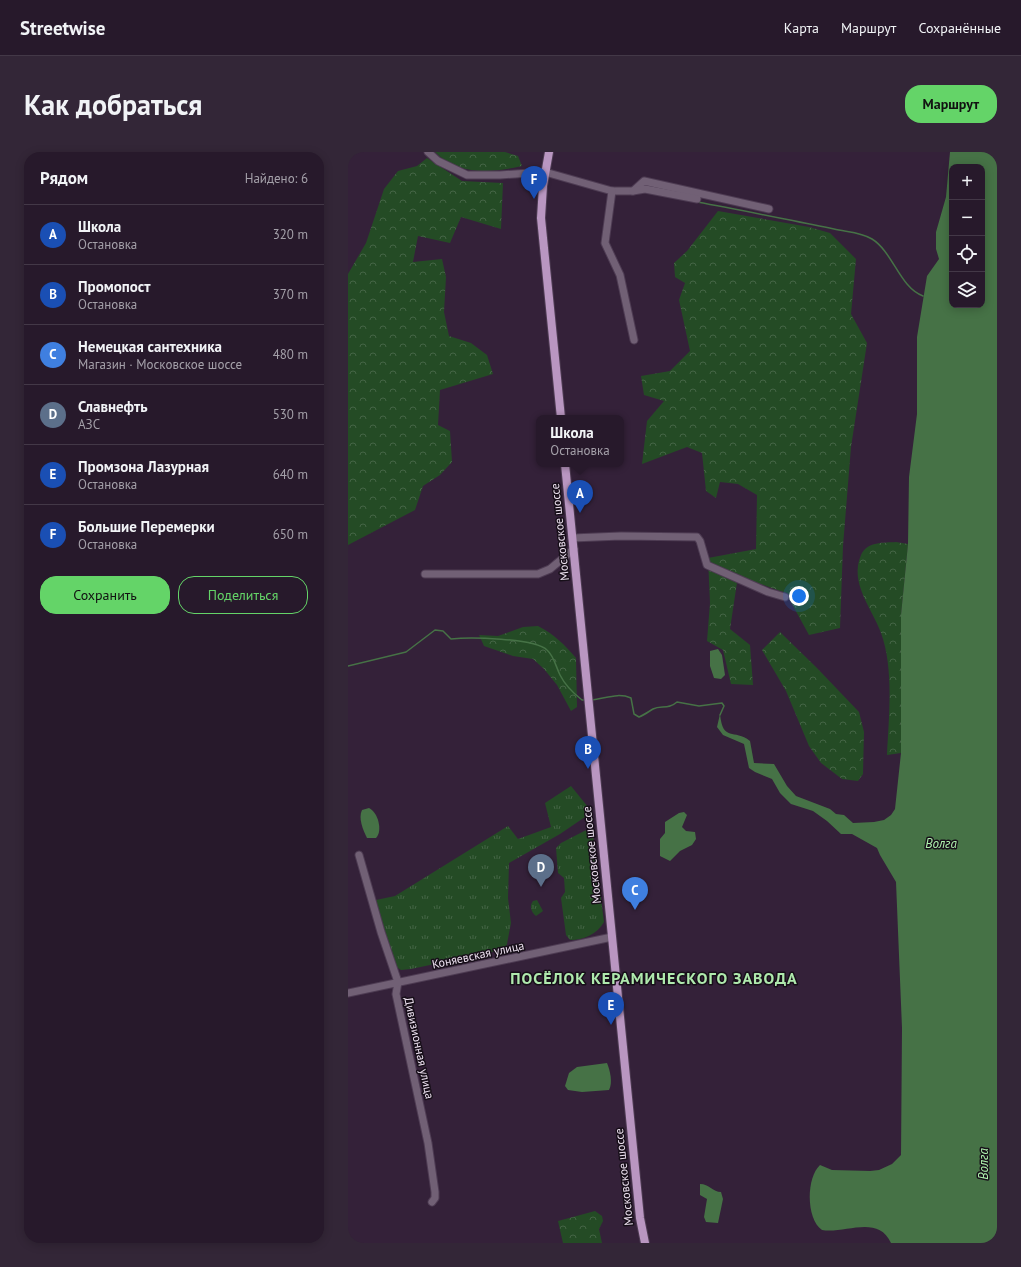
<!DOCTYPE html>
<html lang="ru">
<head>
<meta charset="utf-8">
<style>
  :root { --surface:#27192b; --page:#332637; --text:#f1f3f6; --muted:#a4a0a9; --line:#433847; --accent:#64d468 }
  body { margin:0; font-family:"PT Sans",sans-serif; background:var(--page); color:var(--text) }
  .controls { position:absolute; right:12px; top:12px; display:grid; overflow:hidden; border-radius:8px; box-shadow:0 2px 10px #0003 }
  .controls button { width:36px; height:36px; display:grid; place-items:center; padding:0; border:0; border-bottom:1px solid var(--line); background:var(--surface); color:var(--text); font:20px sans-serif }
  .you { position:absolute; left:451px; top:444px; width:14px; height:14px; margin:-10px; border:3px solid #fff; border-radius:50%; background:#1a73e8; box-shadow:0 0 0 6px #1a73e833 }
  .badge { display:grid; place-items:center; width:26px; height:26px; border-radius:50%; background:var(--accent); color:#fff; font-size:13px; font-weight:700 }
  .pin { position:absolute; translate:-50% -33px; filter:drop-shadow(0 1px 2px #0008) }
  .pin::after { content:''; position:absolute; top:21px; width:14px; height:12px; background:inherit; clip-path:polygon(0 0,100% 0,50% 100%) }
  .popup { position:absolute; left:188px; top:263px; width:88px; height:52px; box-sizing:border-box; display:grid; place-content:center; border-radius:8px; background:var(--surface); filter:drop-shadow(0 1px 3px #0005); font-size:13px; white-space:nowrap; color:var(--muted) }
  .popup b { font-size:15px; color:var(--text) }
  .popup::after { content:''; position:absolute; left:50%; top:100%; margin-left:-8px; border:8px solid transparent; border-top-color:var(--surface) }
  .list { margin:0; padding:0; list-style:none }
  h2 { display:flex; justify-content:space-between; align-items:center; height:52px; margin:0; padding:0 16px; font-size:17px }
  h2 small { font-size:13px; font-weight:400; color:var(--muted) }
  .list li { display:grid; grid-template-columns:26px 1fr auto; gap:12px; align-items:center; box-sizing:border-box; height:60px; padding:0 16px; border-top:1px solid var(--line) }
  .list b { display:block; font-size:15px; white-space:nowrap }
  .list p { margin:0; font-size:13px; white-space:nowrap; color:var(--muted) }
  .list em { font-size:13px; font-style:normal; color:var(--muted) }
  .actions { display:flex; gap:8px; padding:12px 16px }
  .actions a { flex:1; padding:9px 0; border:1px solid var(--accent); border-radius:16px; text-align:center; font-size:14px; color:var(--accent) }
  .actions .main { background:var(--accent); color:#111 }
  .icon { flex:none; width:22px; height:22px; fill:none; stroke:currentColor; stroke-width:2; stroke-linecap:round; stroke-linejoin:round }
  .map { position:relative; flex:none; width:649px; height:1091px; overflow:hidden; border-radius:16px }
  header { display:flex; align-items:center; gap:24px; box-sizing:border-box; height:56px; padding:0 20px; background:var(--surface); border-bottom:1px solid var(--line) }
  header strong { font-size:19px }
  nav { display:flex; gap:22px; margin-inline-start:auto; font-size:14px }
  .intro { display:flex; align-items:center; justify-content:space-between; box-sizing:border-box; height:96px; padding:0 24px }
  h1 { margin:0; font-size:28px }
  .button { padding:10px 18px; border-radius:16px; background:var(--accent); color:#111; font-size:14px; font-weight:700 }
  main { display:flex; gap:24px; padding:0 24px }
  aside { flex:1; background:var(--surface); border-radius:16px; box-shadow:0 2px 10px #0003 }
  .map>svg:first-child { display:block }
  .grass { fill:url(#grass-tufts) }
  .forest { fill:url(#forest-crowns) }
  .water { fill:#467246; fill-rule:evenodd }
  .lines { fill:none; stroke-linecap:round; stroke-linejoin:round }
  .stream { stroke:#467246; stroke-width:1.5 }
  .minor-casing { stroke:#4e3c53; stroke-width:9 }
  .major-casing { stroke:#4e3c53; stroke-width:10 }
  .minor { stroke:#716075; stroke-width:7 }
  .major { stroke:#b996c1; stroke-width:8 }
  .labels { text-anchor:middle; stroke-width:3; stroke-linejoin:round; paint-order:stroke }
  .street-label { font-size:12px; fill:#efe3f2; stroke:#170f19 }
  .water-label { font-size:13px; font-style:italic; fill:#aff3ae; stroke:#170f19 }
  .district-label { font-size:16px; font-weight:bold; letter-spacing:1px; fill:#afe9ad; stroke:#170f19 }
</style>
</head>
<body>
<header>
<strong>Streetwise</strong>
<nav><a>Карта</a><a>Маршрут</a><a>Сохранённые</a></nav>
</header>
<div class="intro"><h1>Как добраться</h1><a class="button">Маршрут</a></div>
<main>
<aside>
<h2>Рядом<small>Найдено: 6</small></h2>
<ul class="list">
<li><span class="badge" style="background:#1a4fb4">A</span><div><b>Школа</b><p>Остановка</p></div><em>320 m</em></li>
<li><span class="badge" style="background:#1a4fb4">B</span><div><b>Промопост</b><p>Остановка</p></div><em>370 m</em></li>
<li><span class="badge" style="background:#3f7fe0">C</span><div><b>Немецкая сантехника</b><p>Магазин · Московское шоссе</p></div><em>480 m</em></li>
<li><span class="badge" style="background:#5c6f8a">D</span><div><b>Славнефть</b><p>АЗС</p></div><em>530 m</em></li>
<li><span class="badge" style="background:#1a4fb4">E</span><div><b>Промзона Лазурная</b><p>Остановка</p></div><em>640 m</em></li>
<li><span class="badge" style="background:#1a4fb4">F</span><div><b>Большие Перемерки</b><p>Остановка</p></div><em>650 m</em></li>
</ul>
<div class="actions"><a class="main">Сохранить</a><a>Поделиться</a></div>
</aside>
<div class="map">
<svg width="649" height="1091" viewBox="0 0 649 1091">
  <defs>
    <pattern id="grass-tufts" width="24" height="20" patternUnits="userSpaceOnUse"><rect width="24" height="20" fill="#244b25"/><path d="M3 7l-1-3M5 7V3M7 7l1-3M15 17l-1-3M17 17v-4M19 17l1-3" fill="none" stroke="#446545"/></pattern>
    <pattern id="forest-crowns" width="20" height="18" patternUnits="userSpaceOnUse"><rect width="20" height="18" fill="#244b25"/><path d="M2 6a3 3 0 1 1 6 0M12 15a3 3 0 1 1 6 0" fill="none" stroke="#446545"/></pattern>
  </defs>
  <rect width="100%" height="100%" fill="#342139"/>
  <g class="grass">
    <polygon points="223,634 240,655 237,665 212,682 161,711 160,746 163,771 158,797 63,817 53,818 47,814 28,748 47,744 160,674 170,687 203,675 197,651"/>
    <path d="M244 675 256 770C249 782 236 788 222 788L218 783 213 746 217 740 216 726 210 721 208 696 213 691Z"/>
    <path d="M189 748 195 759 188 764C183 760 181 754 185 749Z"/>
  </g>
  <g class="forest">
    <path d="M87 0H157L170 4 174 14C143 21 111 24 87 0Z"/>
    <polygon points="79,6 114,29 155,31 153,77 113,65 102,91 70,84 65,110 94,107 98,125 96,160 101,184 123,191 139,203 145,222 92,238 90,273 102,279 104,310 92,323 75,334 67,358 0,393 0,122 18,91 36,37 50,19 69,14"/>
    <polygon points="370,59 461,75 482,81 508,107 503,162 519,191 503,295 495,394 492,476 461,483 438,441 390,424 382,477 402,493 405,533 383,532 375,498 359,489 362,451 360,406 408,397 409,343 390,332 372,330 368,346 358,339 354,301 339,295 294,312 299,269 316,249 296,243 293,224 322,219 342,199 331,148 337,131 327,125 326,111 339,99"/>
    <path d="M548 390 560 392 553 463V601L539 603C541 565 546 516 533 481 524 456 501 431 513 403 519 389 536 391 548 390Z"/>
    <path d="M190 474C206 482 217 493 228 506L229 555 223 559 209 533 196 517 185 507 165 504 136 494 131 483 150 484 175 475Z"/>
    <polygon points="432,480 469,516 511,560 516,580 515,622 510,629 494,627 473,611 461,594 438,539 414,498"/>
    <polygon points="247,1059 254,1064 255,1069 251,1077 254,1091 215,1091 210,1069"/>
  </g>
  <g class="water">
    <path d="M602 0H649V1091H543C530 1062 497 1082 474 1078 458 1067 458 1026 472 1013L484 1018 522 1019 531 1018 544 1012 553 1003 554 876 548 730 532 703 529 696 504 682H493L479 669 465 659 443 652 432 641 424 627 407 620 401 616 396 592 375 583 369 575 372 562C375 591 386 576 402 589L406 611 426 612 439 634 448 644 482 657 488 662 496 663 505 671 526 670 536 668 543 663 547 657 553 601V463L560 392 561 325 569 262V185L579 124 591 107 588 97V80L598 45ZM604 15H634V153H604Z"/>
    <polygon points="370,497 374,503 377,523 373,527 366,526 362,514 362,499"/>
    <path d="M21 656C30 660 35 679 28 686H19C15 678 10 666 14 658Z"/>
    <polygon points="336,660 339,663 334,675 338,679 347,680 348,687 344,693 332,699 322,709 312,704 312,687 317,681 317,670 331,661"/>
    <path d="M259 911C262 918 265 931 261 938L234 940 220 938 217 934 221 921 229 915Z"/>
    <path d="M352 1032C361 1032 365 1040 373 1040L375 1047 370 1071 358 1070 356 1065 359 1047 352 1043Z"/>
  </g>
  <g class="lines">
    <g class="stream">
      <path d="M349 50C394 58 440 68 486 77 498 80 513 80 524 87 545 100 552 136 575 144"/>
      <path d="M0 514 58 500 87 478 95 479 103 487C121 485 186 486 199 498 206 504 208 515 212 523 217 533 225 541 234 548H237"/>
      <path d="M243 548C257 547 269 540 283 546L286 562 291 565C296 563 300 560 305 557 313 553 320 558 329 550L351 554 374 551 376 554 372 563"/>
    </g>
    <g class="minor-casing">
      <g id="minor">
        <polyline points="80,0 90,9 119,23 152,23 197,20 264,39 285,39 296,29 421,57"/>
        <polyline points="264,39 257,91 272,123 286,188"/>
        <polyline points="285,39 297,37 349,47"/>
        <polyline points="224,386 273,384 349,385 352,389 359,413 420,440 437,445"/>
        <polyline points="77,422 190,422 202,417 226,397"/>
        <polyline points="11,703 33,780 50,830 48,842 80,991 87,1040 87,1046 84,1050"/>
        <polyline points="0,841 264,785"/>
      </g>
    </g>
    <g class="major-casing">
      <g id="major">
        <polyline points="201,0 195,34 193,66 213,266"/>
        <polyline points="217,312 292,1066 297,1091"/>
      </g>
    </g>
    <use href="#minor" class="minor"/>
    <use href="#major" class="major"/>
  </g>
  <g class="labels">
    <g class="street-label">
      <text transform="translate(212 380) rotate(-96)" y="4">Московское шоссе</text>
      <text transform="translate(244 703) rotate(-96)" y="4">Московское шоссе</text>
      <text transform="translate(130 803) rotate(-12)" y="4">Коняевская улица</text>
      <text transform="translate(71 896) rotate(78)" y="4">Дивизионная улица</text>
      <text transform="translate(276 1025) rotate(-96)" y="4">Московское шоссе</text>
    </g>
    <g class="water-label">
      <text x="593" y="696">Волга</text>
      <text transform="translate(635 1012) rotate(-90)" y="5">Волга</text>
    </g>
    <g class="district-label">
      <text x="306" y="832">ПОСЁЛОК КЕРАМИЧЕСКОГО ЗАВОДА</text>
    </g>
  </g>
</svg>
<div class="controls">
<button>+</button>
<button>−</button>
<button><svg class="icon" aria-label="locate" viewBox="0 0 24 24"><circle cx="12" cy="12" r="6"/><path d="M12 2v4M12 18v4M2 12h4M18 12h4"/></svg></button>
<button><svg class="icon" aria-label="layers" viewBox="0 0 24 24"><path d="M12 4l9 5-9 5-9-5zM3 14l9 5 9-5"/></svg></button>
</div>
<div class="you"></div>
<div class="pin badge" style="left:232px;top:361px;background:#1a4fb4">A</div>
<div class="popup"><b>Школа</b>Остановка</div>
<div class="pin badge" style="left:240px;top:617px;background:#1a4fb4">B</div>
<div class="pin badge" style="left:287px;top:758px;background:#3f7fe0">C</div>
<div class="pin badge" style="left:193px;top:735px;background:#5c6f8a">D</div>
<div class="pin badge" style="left:263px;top:873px;background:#1a4fb4">E</div>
<div class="pin badge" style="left:186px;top:47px;background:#1a4fb4">F</div>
</div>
</main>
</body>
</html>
